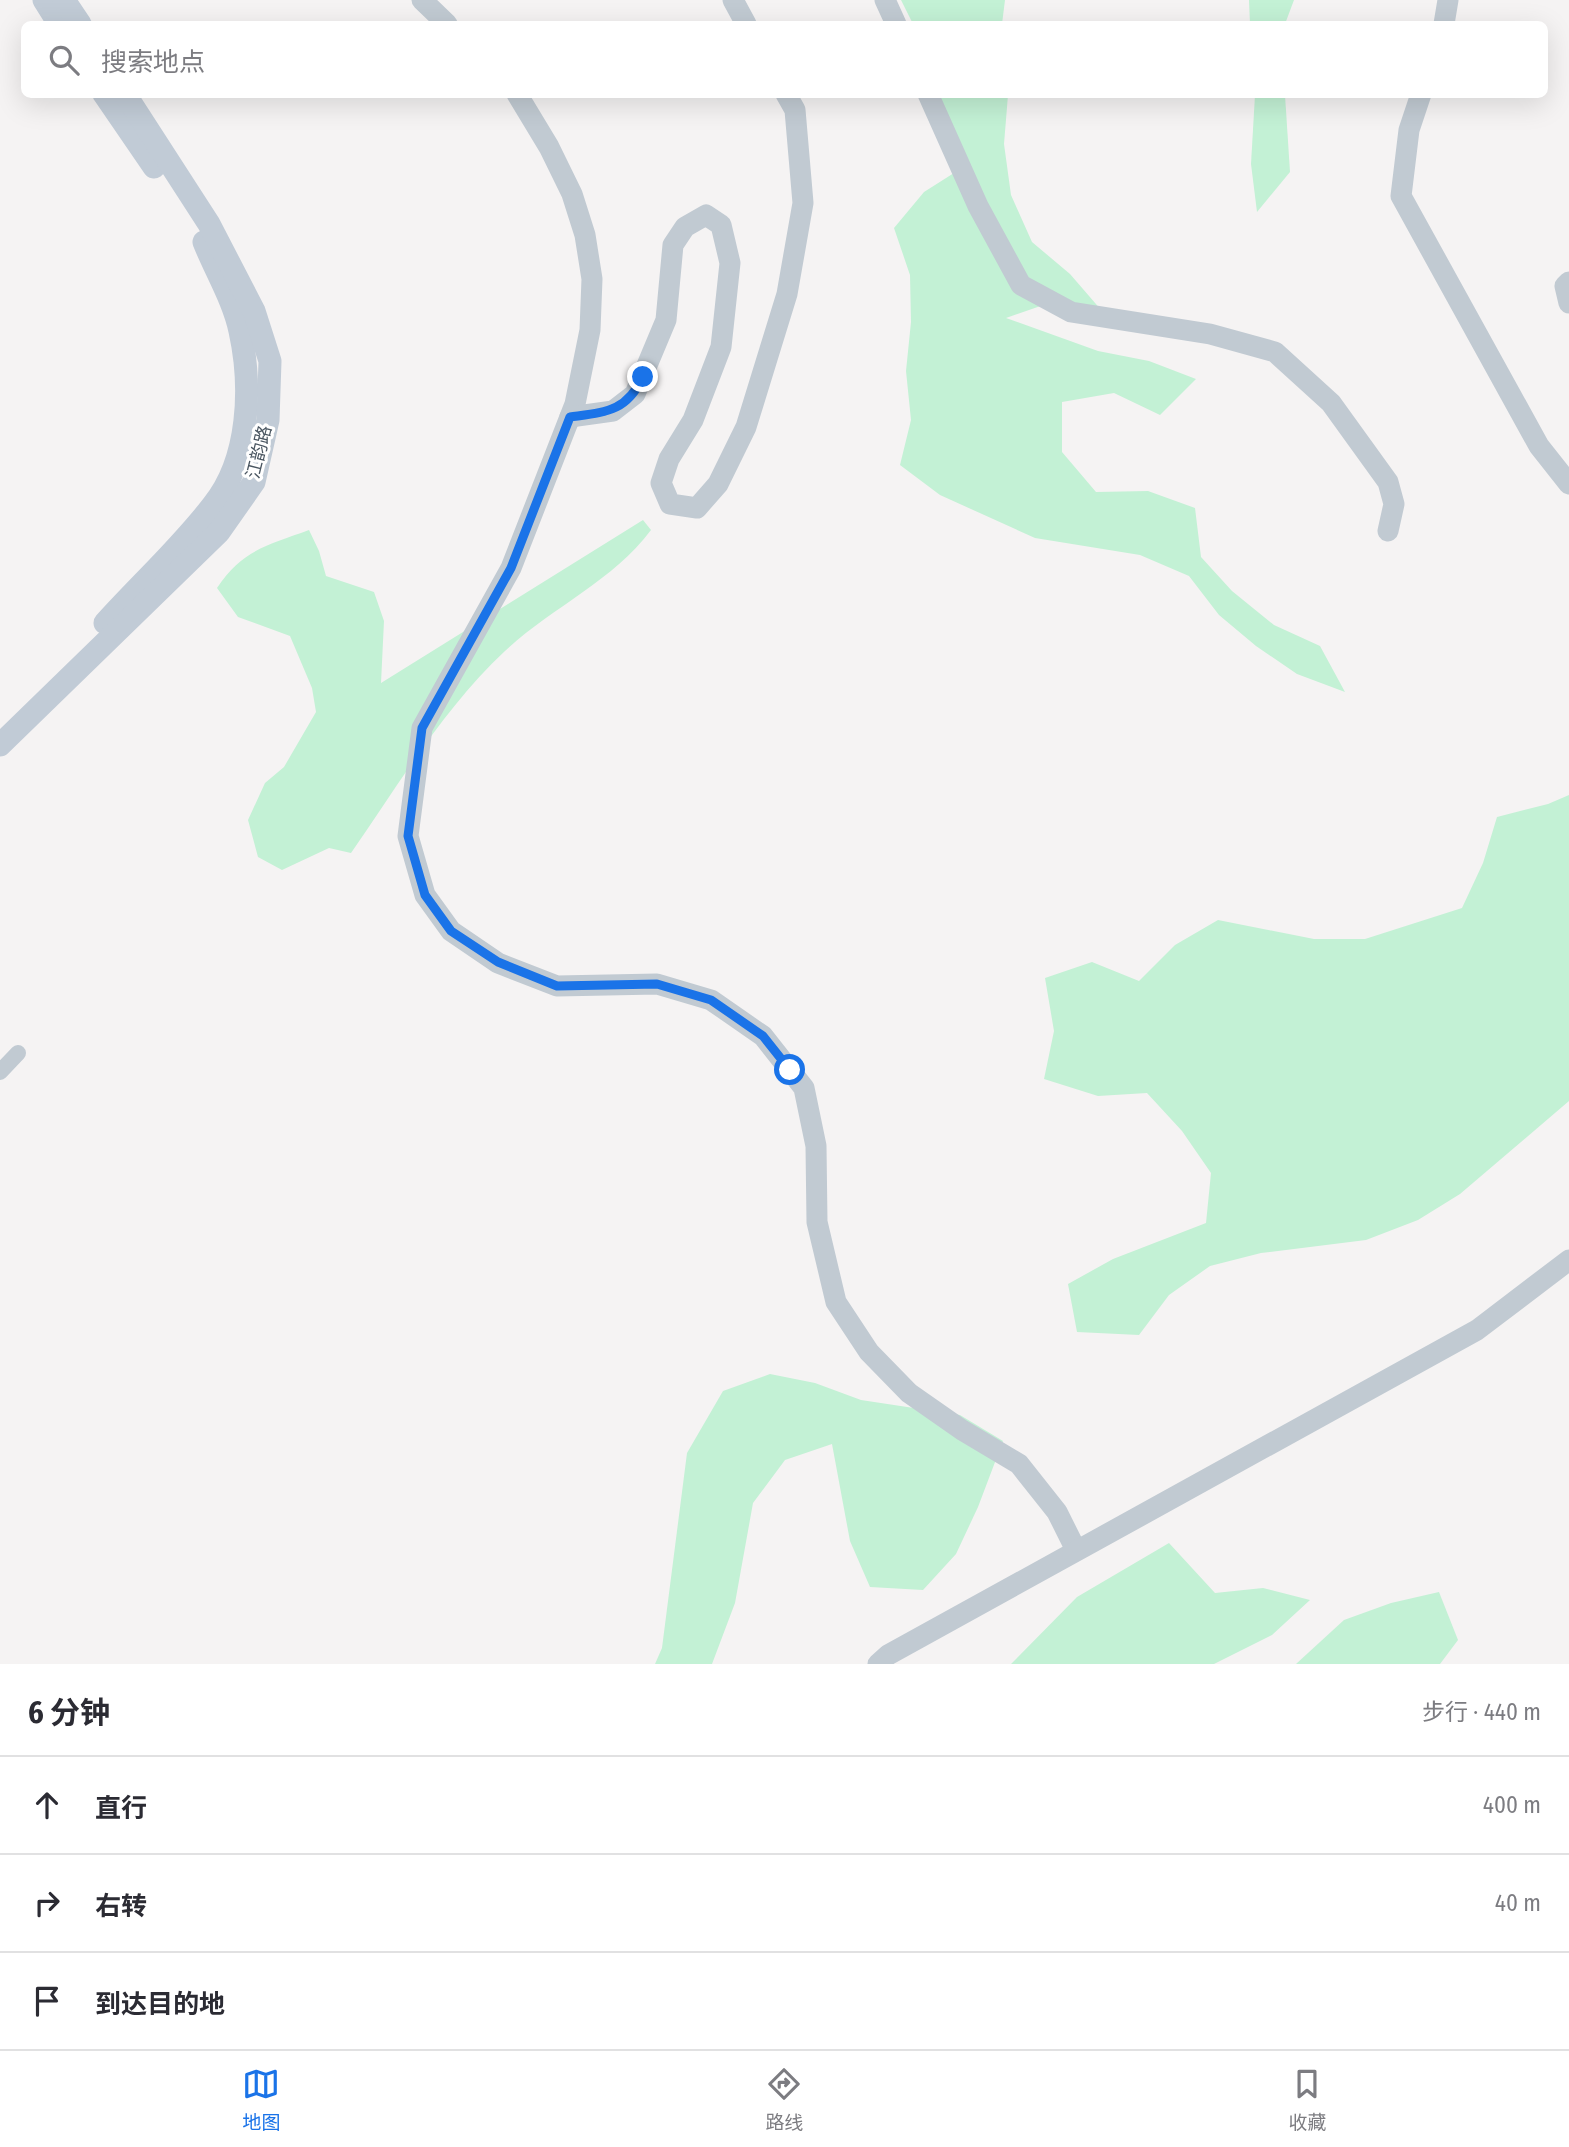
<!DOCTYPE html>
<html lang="zh">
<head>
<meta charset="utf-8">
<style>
  :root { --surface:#fff; --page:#f2f2f3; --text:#2b2b33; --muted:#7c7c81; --line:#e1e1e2; --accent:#1a73e8 }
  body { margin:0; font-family:"Fira Sans Condensed","Noto Sans SC",sans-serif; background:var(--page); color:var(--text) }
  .stop { position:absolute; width:21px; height:21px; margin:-16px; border:5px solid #1a73e8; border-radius:50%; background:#fff }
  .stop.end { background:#1a73e8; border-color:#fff; box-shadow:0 2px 7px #0008 }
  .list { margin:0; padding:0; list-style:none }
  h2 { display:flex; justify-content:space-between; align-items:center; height:91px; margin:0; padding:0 28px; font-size:30px }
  h2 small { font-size:23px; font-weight:400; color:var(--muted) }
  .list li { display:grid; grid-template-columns:46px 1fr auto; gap:21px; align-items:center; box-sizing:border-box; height:98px; padding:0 28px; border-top:2px solid var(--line) }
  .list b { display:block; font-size:26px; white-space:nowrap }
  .list em { font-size:23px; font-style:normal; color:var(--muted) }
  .icon { flex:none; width:38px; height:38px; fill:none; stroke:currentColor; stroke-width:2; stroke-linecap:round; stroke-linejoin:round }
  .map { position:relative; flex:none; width:1569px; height:1664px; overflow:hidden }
  .search { position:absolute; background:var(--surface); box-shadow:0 7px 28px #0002; left:21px; right:21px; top:21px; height:77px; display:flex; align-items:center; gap:18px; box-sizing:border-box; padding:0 24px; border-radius:10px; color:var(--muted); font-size:26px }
  .sheet { height:385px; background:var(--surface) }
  nav { display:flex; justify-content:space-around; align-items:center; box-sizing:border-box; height:98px; border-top:2px solid var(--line); background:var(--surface); font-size:19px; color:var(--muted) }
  nav a { display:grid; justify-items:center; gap:4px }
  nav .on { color:var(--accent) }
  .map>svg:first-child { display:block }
  .green { fill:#c3f1d5 }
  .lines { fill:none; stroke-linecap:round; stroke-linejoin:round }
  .minor { stroke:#c1cad2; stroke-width:16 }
  .tertiary { stroke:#c1cad2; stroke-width:21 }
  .secondary { stroke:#c1cbd6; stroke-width:23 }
  .route { stroke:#1a73e8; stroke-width:9 }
  .labels { text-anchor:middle; stroke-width:6; stroke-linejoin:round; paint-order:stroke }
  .street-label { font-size:18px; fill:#4a5661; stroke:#fff }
</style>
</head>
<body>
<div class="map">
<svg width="1569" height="1664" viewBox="0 0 1569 1664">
  <rect width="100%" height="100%" fill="#f5f3f3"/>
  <g class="green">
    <polygon points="901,0 1005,0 1002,24 913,24"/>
    <polygon points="1249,0 1294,0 1285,24 1250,24"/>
    <polygon points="933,95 1008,95 1004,144 1011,195 1032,242 1070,274 1102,311 1055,301 1006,318 1098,351 1149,361 1196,379 1160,415 1114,393 1062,402 1062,452 1096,492 1148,491 1195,508 1201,557 1232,591 1274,625 1320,646 1345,692 1297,674 1256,646 1219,615 1189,576 1140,555 1035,538 940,495 900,465 911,420 906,371 911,322 910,275 894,228 924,192 965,166"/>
    <polygon points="1255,95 1285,95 1290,172 1257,212 1251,164"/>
    <path d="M643 520 651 530C612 582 552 607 505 651 443 709 399 784 351 853L329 848 282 870 258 857 248 820 265 783 284 767 316 712 312 688 290 636 238 617 217 588C242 550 268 545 309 530L319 551 326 576 374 592 384 621 381 683Z"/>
    <polygon points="1569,795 1569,1101 1460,1194 1418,1220 1366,1240 1261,1253 1210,1266 1169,1295 1139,1335 1077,1332 1068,1284 1113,1259 1206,1223 1211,1173 1182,1131 1147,1093 1098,1096 1044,1079 1054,1031 1045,978 1092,962 1139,981 1175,945 1218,920 1314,939 1365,939 1462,908 1483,863 1497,817 1548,804"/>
    <polygon points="770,1374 815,1383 861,1400 960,1415 1003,1441 978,1507 956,1554 923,1590 870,1587 850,1541 832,1444 785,1460 753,1503 735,1603 712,1664 655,1664 662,1648 687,1453 723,1391"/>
    <polygon points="1169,1543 1215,1593 1263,1588 1310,1600 1272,1635 1214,1664 1011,1664 1077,1597"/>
    <polygon points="1439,1592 1458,1640 1440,1664 1296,1664 1344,1620 1391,1603"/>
  </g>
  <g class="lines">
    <polyline class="minor" points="0,1072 18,1053"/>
    <g class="tertiary">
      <polyline points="422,0 447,24"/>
      <polyline points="733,0 746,24"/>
      <polyline points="885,0 896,24"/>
      <polyline points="1444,24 1448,0"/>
      <polyline points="517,94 549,147 572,194 585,235 592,279 590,330 575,404 511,568 422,728 408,836 425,895 451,931 498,963 557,986 657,984 711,1000 763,1036 804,1088 816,1146 817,1222 836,1302 869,1352 909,1393 962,1430 1019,1464 1057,1512 1076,1550"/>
      <polyline points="928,94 978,206 1021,285 1071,312 1210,334 1275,352 1331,403 1388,482 1394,504 1388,531"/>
      <polyline points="1421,94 1409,130 1401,196 1539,446 1569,484"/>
      <polyline points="1569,282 1565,286 1569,303"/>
      <polyline points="570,417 613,411 635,394 666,320 673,245 685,227 706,215 721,225 730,263 721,347 693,420 669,459 661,483 670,504 697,508 718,484 746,427 787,294 803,203 795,110 786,94"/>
      <polyline points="878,1664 888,1655 1477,1330 1569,1260"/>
    </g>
    <g class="secondary">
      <polyline points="44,0 59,24"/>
      <polyline points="64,0 80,24"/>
      <polyline points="104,94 154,167"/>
      <path d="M105 623C140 584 181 547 213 505 250 459 252 386 240 331 234 301 215 270 204 242"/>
      <polyline points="0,745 219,532 254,482 268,420 270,361 254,311 209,224 125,94"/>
    </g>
  </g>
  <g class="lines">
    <path class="route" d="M643 377C626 412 606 412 570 417L511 568 422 728 408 836 425 895 451 931 498 962 557 986 657 984 711 1000 763 1036 790 1070"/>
  </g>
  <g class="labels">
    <g class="street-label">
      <text transform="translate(259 452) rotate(-76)" y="6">江韵路</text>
    </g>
  </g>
</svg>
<div class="stop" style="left:790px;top:1070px"></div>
<div class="stop end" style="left:643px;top:377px"></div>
<div class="search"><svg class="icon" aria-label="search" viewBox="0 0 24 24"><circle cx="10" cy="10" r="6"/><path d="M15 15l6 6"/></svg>搜索地点</div>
</div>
<section class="sheet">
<h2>6 分钟<small>步行 · 440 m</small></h2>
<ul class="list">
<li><svg class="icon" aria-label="ahead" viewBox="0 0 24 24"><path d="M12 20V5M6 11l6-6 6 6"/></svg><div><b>直行</b></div><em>400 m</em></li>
<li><svg class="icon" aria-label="right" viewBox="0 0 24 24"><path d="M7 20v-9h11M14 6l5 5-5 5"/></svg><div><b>右转</b></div><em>40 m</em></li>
<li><svg class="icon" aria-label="arrive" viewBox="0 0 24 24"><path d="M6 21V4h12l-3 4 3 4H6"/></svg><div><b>到达目的地</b></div></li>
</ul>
</section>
<nav>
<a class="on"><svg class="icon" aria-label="map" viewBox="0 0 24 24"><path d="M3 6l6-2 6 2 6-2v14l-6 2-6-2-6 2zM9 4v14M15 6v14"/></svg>地图</a>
<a><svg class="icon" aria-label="directions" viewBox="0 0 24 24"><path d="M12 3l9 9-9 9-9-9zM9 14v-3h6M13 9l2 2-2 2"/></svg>路线</a>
<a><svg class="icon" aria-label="saved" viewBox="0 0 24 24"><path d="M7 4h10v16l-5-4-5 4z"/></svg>收藏</a>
</nav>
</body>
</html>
